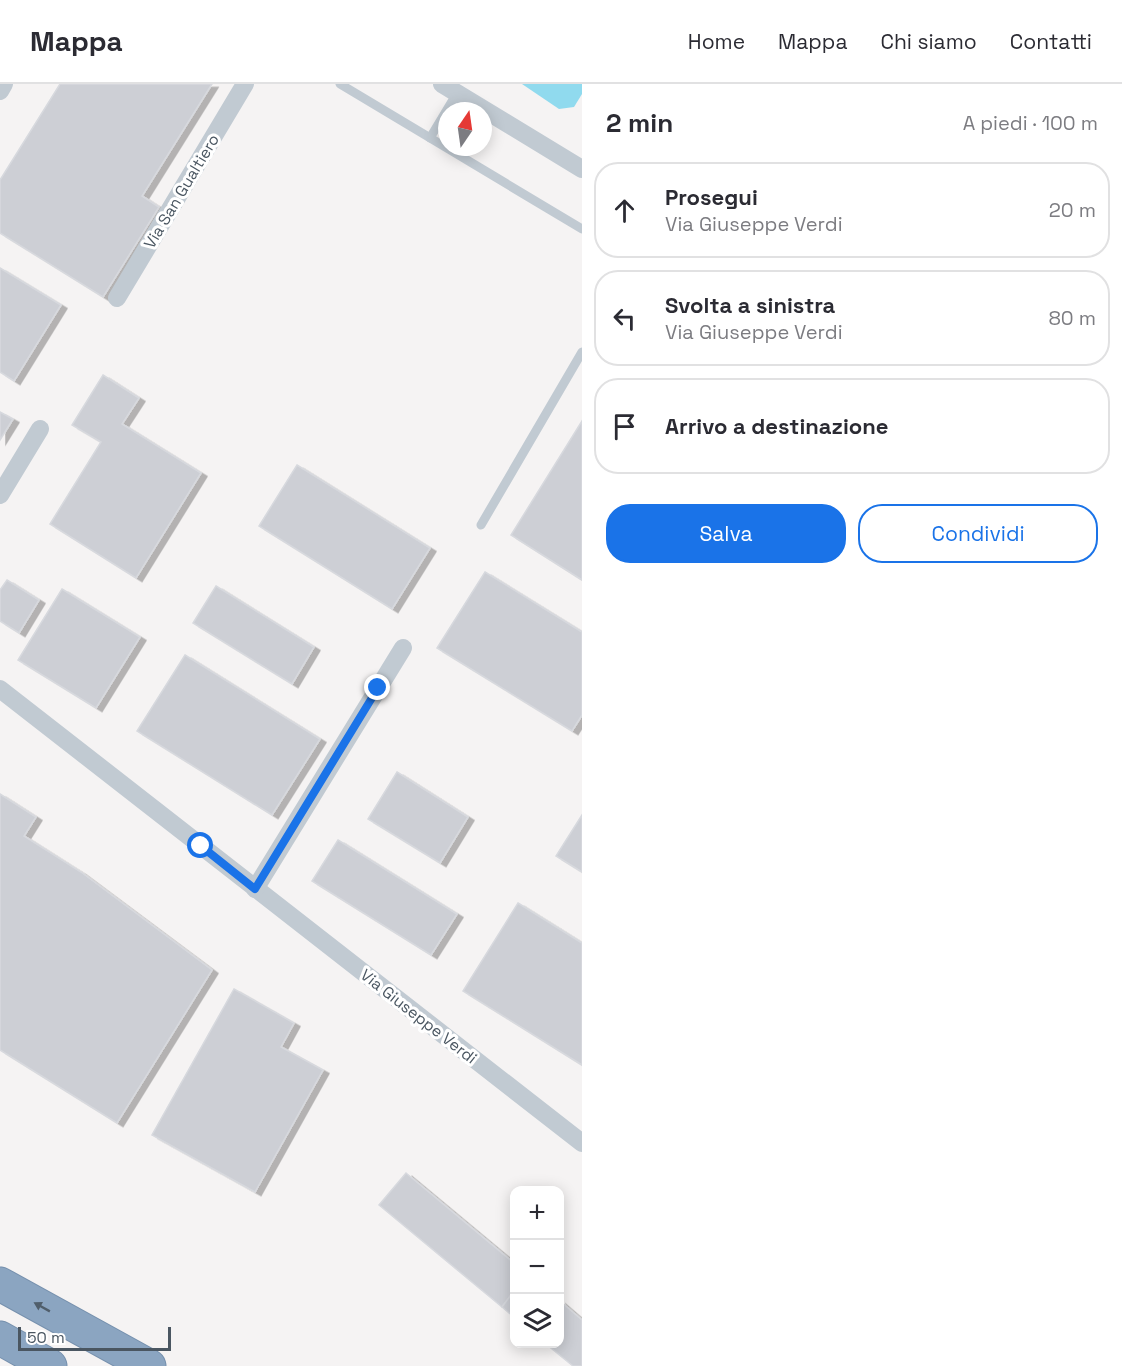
<!DOCTYPE html>
<html lang="it">
<head>
<meta charset="utf-8">
<style>
  :root { --surface:#fff; --page:#f2f2f3; --text:#2b2b33; --muted:#7c7c81; --line:#e1e1e2; --accent:#1a73e8 }
  body { margin:0; font-family:"Space Grotesk",sans-serif; background:var(--page); color:var(--text) }
  .controls { position:absolute; right:18px; bottom:18px; display:grid; overflow:hidden; border-radius:12px; box-shadow:0 3px 15px #0003 }
  .controls button { width:54px; height:54px; display:grid; place-items:center; padding:0; border:0; border-bottom:2px solid var(--line); background:var(--surface); color:var(--text); font:30px sans-serif }
  .compass { position:absolute; left:438px; top:18px; width:54px; height:54px; border-radius:50%; background:var(--surface); box-shadow:0 3px 15px #0003; rotate:13deg }
  .scale { position:absolute; left:18px; bottom:15px; width:153px; box-sizing:border-box; padding-left:6px; border:3px solid #4a5661; border-top:0; font-size:16px; line-height:21px; white-space:nowrap; color:#4a5661; -webkit-text-stroke:4px #fff; paint-order:stroke }
  .stop { position:absolute; width:18px; height:18px; margin:-14px; border:4px solid #1a73e8; border-radius:50%; background:#fff }
  .stop.end { background:#1a73e8; border-color:#fff; box-shadow:0 2px 6px #0008 }
  .list { margin:0; padding:0; list-style:none }
  h2 { display:flex; justify-content:space-between; align-items:center; height:78px; margin:0; padding:0 24px; font-size:26px }
  h2 small { font-size:20px; font-weight:400; color:var(--muted) }
  .list li { display:grid; grid-template-columns:39px 1fr auto; gap:18px; align-items:center; box-sizing:border-box; height:96px; margin:0 12px 12px; padding:0 12px; border:2px solid var(--line); border-radius:24px }
  .list b { display:block; font-size:22px; white-space:nowrap }
  .list p { margin:0; font-size:20px; white-space:nowrap; color:var(--muted) }
  .list em { font-size:20px; font-style:normal; color:var(--muted) }
  .actions { display:flex; gap:12px; padding:18px 24px }
  .actions a { flex:1; padding:14px 0; border:2px solid var(--accent); border-radius:24px; text-align:center; font-size:21px; color:var(--accent) }
  .actions .main { background:var(--accent); color:#fff }
  .icon { flex:none; width:33px; height:33px; fill:none; stroke:currentColor; stroke-width:2; stroke-linecap:round; stroke-linejoin:round }
  .map { position:relative; flex:none; width:582px; height:1282px; overflow:hidden }
  header { display:flex; align-items:center; gap:36px; box-sizing:border-box; height:84px; padding:0 30px; background:var(--surface); border-bottom:2px solid var(--line) }
  header strong { font-size:28px }
  nav { display:flex; gap:33px; margin-inline-start:auto; font-size:21px }
  main { display:flex }
  aside { flex:1; background:var(--surface) }
  .map>svg:first-child { display:block }
  .water { fill:#90daee }
  .building { fill:#cdcfd5; stroke:#d7d9de; stroke-width:1.5; filter:url(#shadow) }
  .lines { fill:none; stroke-linecap:round; stroke-linejoin:round }
  .motorway-casing { stroke:#7690ad; stroke-width:35 }
  .service { stroke:#c1cad2; stroke-width:9 }
  .minor { stroke:#c1cad2; stroke-width:18 }
  .motorway { stroke:#8ba5c1; stroke-width:33 }
  .oneway { fill:#505e6b }
  .route { stroke:#1a73e8; stroke-width:8 }
  .labels { text-anchor:middle; stroke-width:6; stroke-linejoin:round; paint-order:stroke }
  .street-label { font-size:16px; fill:#4a5661; stroke:#fff }
</style>
</head>
<body>
<header>
<strong>Mappa</strong>
<nav><a>Home</a><a>Mappa</a><a>Chi siamo</a><a>Contatti</a></nav>
</header>
<main>
<div class="map">
<svg width="582" height="1282" viewBox="0 0 582 1282">
  <defs>
    <filter id="shadow"><feDropShadow dx="6" dy="3.5" stdDeviation="0" flood-color="#0004"/></filter>
  </defs>
  <rect width="100%" height="100%" fill="#f5f3f3"/>
  <polygon class="water" points="522,0 582,0 582,10 574,23 559,25"/>
  <g class="building">
    <polygon points="60,0 212,0 142,112 159,123 103,213 0,149 0,96"/>
    <polygon points="0,184 61,221 14,297 0,288"/>
    <polygon points="103,291 139,314 122,340 201,389 136,494 50,440 101,358 72,341"/>
    <polygon points="0,328 13,335 0,356"/>
    <polygon points="582,337 582,496 511,451"/>
    <polygon points="297,381 430,464 392,525 259,442"/>
    <polygon points="485,488 582,548 582,631 572,647 437,564"/>
    <polygon points="7,496 39,516 19,549 0,537 0,506"/>
    <polygon points="216,502 314,563 292,600 193,539"/>
    <polygon points="62,505 140,553 96,624 18,576"/>
    <polygon points="185,571 320,655 272,731 137,647"/>
    <polygon points="397,688 468,733 440,779 368,735"/>
    <polygon points="0,710 36,733 24,752 81,788 212,886 117,1039 0,966"/>
    <polygon points="582,731 582,788 556,772"/>
    <polygon points="338,756 457,830 431,871 312,797"/>
    <polygon points="518,819 582,859 582,981 463,907"/>
    <polygon points="234,905 294,939 281,963 323,986 255,1108 152,1051"/>
    <polygon points="406,1089 514,1179 514,1207 502,1223 379,1121"/>
    <polygon points="514,1207 514,1233 502,1223"/>
    <polygon points="560,1217 582,1236 582,1282 573,1282 546,1260 560,1260"/>
  </g>
  <g class="lines">
    <g class="motorway-casing">
      <g id="motorway">
        <polyline points="0,1200 149,1282"/>
        <polyline points="0,1254 50,1282"/>
      </g>
    </g>
    <g class="service">
      <polyline points="340,0 582,145"/>
      <polyline points="430,54 457,9"/>
      <polyline points="481,441 582,268"/>
    </g>
    <g class="minor">
      <polyline points="442,0 582,85"/>
      <polyline points="0,7 4,0"/>
      <polyline points="117,214 245,0"/>
      <polyline points="0,411 40,345"/>
      <polyline points="0,605 582,1059"/>
      <polyline points="255,805 403,564"/>
    </g>
    <use href="#motorway" class="motorway"/>
  </g>
  <defs><path id="oneway-solid" d="M-6-.8H1V-3.2L6.5 0L1 3.2V.8H-6Z" transform="scale(1.5)"/></defs>
  <use class="oneway" href="#oneway-solid" transform="translate(42 1223) rotate(-151)"/>
  <g class="lines">
    <polyline class="route" points="201,762 255,805 378,604"/>
  </g>
  <g class="labels">
    <g class="street-label">
      <text transform="translate(181 107) rotate(-59)" y="6">Via San Gualtiero</text>
      <text transform="translate(419 932) rotate(38)" y="6">Via Giuseppe Verdi</text>
    </g>
  </g>
</svg>
<div class="controls">
<button>+</button>
<button>−</button>
<button><svg class="icon" aria-label="layers" viewBox="0 0 24 24"><path d="M12 4l9 5-9 5-9-5zM3 14l9 5 9-5"/></svg></button>
</div>
<svg class="compass" viewBox="-18 -18 36 36"><path d="M0-13l5 13h-10z" fill="#e53935"/><path d="M0 13l5-13h-10z" fill="#7c7c81"/></svg>
<div class="scale">50 m</div>
<div class="stop" style="left:201px;top:762px"></div>
<div class="stop end" style="left:378px;top:604px"></div>
</div>
<aside>
<h2>2 min<small>A piedi · 100 m</small></h2>
<ul class="list">
<li><svg class="icon" aria-label="ahead" viewBox="0 0 24 24"><path d="M12 20V5M6 11l6-6 6 6"/></svg><div><b>Prosegui</b><p>Via Giuseppe Verdi</p></div><em>20 m</em></li>
<li><svg class="icon" aria-label="left" viewBox="0 0 24 24"><path d="M17 20v-9H6M10 6l-5 5 5 5"/></svg><div><b>Svolta a sinistra</b><p>Via Giuseppe Verdi</p></div><em>80 m</em></li>
<li><svg class="icon" aria-label="arrive" viewBox="0 0 24 24"><path d="M6 21V4h12l-3 4 3 4H6"/></svg><div><b>Arrivo a destinazione</b></div></li>
</ul>
<div class="actions"><a class="main">Salva</a><a>Condividi</a></div>
</aside>
</main>
</body>
</html>
